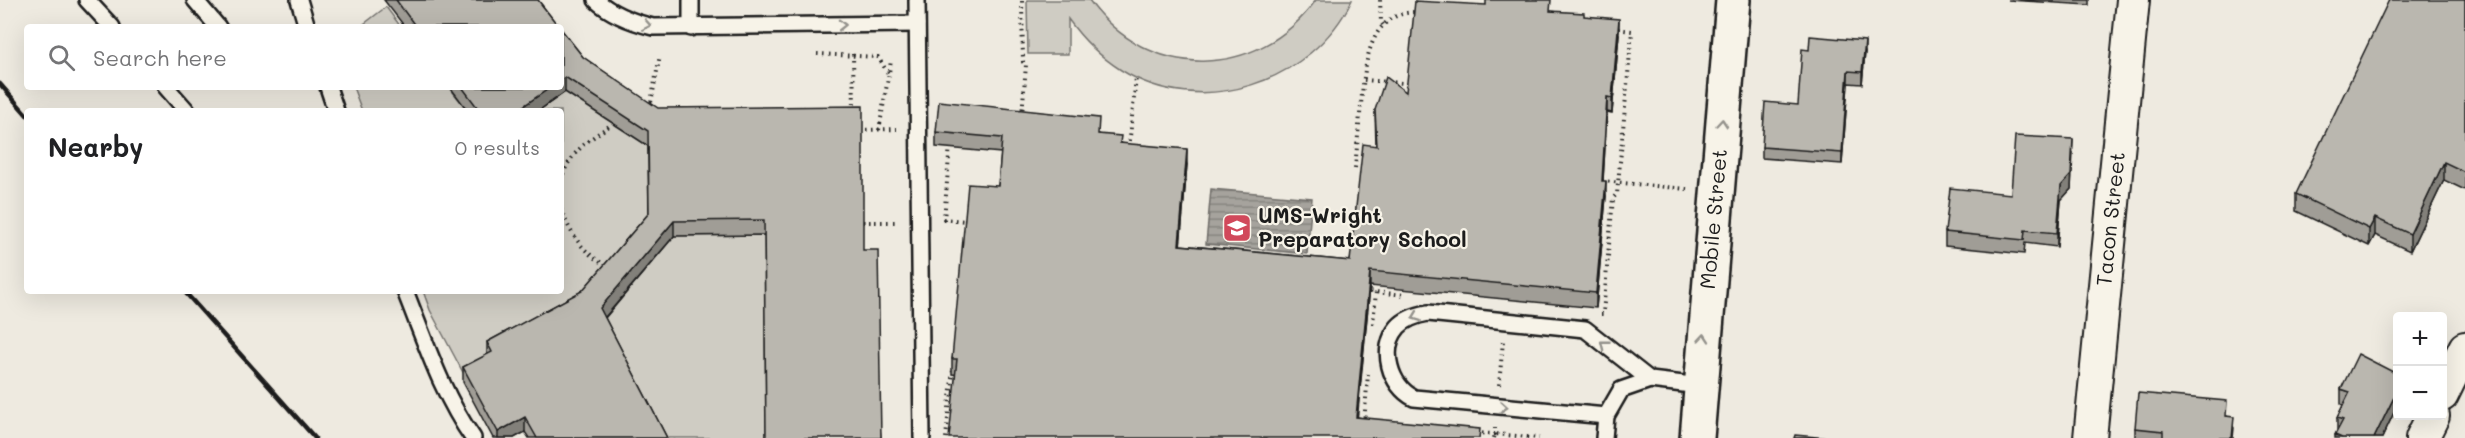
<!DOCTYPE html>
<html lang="en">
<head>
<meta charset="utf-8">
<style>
  :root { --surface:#fff; --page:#f6f6f6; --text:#202124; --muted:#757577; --line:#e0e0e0 }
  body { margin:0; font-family:Mali,sans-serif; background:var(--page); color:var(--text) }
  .controls { position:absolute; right:18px; bottom:18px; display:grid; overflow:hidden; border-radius:6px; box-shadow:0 6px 24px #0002 }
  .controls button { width:54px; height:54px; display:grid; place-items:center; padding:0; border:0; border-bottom:2px solid var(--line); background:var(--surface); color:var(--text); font:30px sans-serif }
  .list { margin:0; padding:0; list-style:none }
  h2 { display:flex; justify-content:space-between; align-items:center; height:78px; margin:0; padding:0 24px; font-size:26px }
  h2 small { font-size:20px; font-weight:400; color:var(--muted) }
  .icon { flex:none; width:33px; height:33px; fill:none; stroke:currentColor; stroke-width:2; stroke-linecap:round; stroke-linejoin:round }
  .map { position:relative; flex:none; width:2465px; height:438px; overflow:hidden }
  .search { position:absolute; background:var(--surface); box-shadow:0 6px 24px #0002; left:24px; top:24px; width:540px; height:66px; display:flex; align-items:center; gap:15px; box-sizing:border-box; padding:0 21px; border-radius:6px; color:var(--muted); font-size:22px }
  .panel { position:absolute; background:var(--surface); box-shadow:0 6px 24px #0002; left:24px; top:108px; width:540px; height:186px; border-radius:6px }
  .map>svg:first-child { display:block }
  .green { fill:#cfccc3; stroke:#767470; stroke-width:1.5 }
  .water { fill:url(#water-rules); stroke:#6f6d69; stroke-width:1.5 }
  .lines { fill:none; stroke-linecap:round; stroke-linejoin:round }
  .lane-casing { stroke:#1c1c1c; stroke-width:20 }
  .street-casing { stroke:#1c1c1c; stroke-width:36 }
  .secondary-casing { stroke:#1c1c1c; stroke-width:38 }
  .path { stroke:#1c1c1c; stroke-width:4; stroke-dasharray:1.5 4.5; stroke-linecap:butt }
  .lane { stroke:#f7f3e8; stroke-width:15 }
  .street { stroke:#f7f3e8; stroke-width:32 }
  .secondary { stroke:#f7f3e8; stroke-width:33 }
  .rail { stroke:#1c1c1c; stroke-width:4.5 }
  .wall { fill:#a09d96; stroke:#1c1c1c; stroke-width:1.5 }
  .shaded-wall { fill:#82807a; stroke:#1c1c1c; stroke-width:1.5 }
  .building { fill:#bab7af; stroke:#1c1c1c; stroke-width:1.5 }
  .oneway { stroke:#94928c }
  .labels { text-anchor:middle; stroke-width:4.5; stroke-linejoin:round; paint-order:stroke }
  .poi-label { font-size:21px; font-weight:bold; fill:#1c1c1c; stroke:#f7f3e8; text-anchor:start }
  .street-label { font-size:21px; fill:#1c1c1c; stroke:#f7f3e8 }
</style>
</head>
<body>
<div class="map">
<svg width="2465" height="438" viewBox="0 0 2465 438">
  <defs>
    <pattern id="water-rules" width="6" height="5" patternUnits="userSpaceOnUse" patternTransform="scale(1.5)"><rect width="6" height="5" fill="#a6a39d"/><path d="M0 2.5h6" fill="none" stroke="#86847f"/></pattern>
  </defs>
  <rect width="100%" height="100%" fill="#eeeae0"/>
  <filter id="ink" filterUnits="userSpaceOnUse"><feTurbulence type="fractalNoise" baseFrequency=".0167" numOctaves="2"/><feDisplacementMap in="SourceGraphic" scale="12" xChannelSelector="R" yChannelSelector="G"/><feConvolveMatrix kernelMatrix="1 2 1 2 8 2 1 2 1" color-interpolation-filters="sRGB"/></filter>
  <g filter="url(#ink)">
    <g class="green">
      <path d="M1027 0H1089C1147 82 1258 81 1316 0H1352C1312 83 1201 120 1121 70 1099 56 1083 40 1068 19V54H1028Z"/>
      <polygon points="386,7 401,27 360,27"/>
      <polygon points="353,87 449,87 468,111 362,111"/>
      <polygon points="565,92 648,146 649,228 582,306 467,380 430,310 423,291 561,291 561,111 538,111"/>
      <polygon points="764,235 766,438 660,438 600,323 674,236"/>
    </g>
    <polygon class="water" points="1211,189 1312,198 1307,254 1206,244"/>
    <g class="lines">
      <g class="lane-casing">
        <g id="lane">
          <polyline points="87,0 112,27"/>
          <polyline points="195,0 218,27"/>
          <polyline points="299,0 307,27"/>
          <path d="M596 0C612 15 632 22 653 27L917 24"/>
          <polyline points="691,0 691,28"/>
          <polyline points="917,0 922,438"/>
          <polyline points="166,87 187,111"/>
          <polyline points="328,87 336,111"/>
          <path d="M405 291C425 341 442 394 473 438"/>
          <path d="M1606 416 1414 398C1390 386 1379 349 1398 327 1405 319 1417 315 1428 313L1585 329 1650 380"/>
          <polyline points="1604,438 1606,416 1621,390 1650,380 1700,386"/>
        </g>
      </g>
      <g class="street-casing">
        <g id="street">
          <polyline points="2442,395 2465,348"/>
          <polyline points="2090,438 2133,0"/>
          <polyline points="2422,438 2433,416"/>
        </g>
      </g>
      <g class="secondary-casing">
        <polyline id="secondary" points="1697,438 1733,0"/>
      </g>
      <g class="path">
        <polyline points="1380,0 1381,22 1384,26"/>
        <polyline points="817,54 878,57 889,75"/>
        <polyline points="853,54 854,110"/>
        <polyline points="1364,80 1403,83 1409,86"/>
        <polyline points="650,108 660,55"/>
        <polyline points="1022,115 1026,65 1023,62 1022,0"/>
        <polyline points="860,130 897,129"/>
        <polyline points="879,130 891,61"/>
        <polyline points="1129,147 1136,77"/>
        <path d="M1355 168C1357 147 1359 125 1361 104 1365 67 1367 12 1417 12"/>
        <path d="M561 180C570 150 592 138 615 122"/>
        <polyline points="1602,181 1687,189"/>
        <path d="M561 209C571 236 584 254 609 267"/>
        <polyline points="943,219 966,221"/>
        <polyline points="944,220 950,144"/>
        <polyline points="863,222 898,222"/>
        <polyline points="1365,291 1405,295"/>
        <polyline points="1601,314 1603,314 1613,198 1617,194 1619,173 1632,31 1616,29"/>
        <polyline points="1373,324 1376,292"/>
        <polyline points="1499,385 1503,341"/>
        <polyline points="1364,423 1368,374"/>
        <polyline points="1476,433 1495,434 1495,428"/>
        <polyline points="946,438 953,369"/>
        <polyline points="1494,438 1495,434 1539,438"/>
      </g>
      <use href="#lane" class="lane"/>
      <use href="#street" class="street"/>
      <use href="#secondary" class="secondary"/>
      <g class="rail">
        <polyline points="0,84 27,115"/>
        <polyline points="184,291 315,438"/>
      </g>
    </g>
    <g class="wall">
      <polygon points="384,0 538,0 559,27 405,27"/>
      <polygon points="2008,0 2089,0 2089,5"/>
      <polygon points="2465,0 2465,190 2444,180 2410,251 2375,235 2369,246 2296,211 2296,194"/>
      <polygon points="1551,11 1584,16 1619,34 1612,113 1607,112 1603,181 1606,196 1596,308 1370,286 1357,417 1480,438 952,374 952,359 998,186 1001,153 936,147 936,132 1099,134 1121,143 1187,164 1180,245 1350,261 1376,146 1375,110 1406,92"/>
      <polygon points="561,29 583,57 863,250 881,438 764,235 674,236 605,318 667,438 529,438 525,432 514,438 493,438 463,382 463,367 487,355 487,342 582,291 649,213 648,146 565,92 538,111 468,111 450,87 561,87"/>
      <polygon points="1865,52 1862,84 1848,83 1842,164 1762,158 1762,147 1798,105"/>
      <polygon points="2073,153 2071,189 2061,200 2057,247 2025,243 2024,254 1945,246 1945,232 2011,194"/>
      <polygon points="2341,389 2397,406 2382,438 2335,438 2335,435 2337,431 2337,418 2343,405 2341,404"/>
      <polygon points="2227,416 2234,428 2233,438 2135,438 2135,428"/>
    </g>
    <g class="shaded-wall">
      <polygon points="1619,19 1619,34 1612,113 1612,98"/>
      <polygon points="1865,41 1865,52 1862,84 1862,72"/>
      <polygon points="1848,71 1848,83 1842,164 1842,153"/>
      <polygon points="565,77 565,92 538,111 516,111 551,87 561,87 561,80"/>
      <polygon points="1607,97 1607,112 1602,196 1602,181"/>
      <polygon points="2073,139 2071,189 2061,200 2057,247 2057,233 2061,186"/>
      <polygon points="1187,149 1187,164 1179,260 1179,245"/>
      <polygon points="2444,162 2444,180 2410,251 2410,234"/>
      <polygon points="1606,181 1606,196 1596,308 1596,293"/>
      <polygon points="2375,218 2375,235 2369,246 2369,229"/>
      <polygon points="674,221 674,236 600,323 600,308"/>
      <polygon points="1370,271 1370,286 1356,432 1356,417"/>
      <polygon points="2397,391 2397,406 2382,438 2374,438"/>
      <polygon points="525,417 525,432 514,438 498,438 498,432"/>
    </g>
    <g class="building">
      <polygon points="396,0 538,0 559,27 416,27"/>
      <polygon points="1486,0 1551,0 1550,11 1584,13 1584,16 1619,19 1612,98 1607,97 1602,181 1606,181 1596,293 1370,271 1356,417 1480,429 1479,438 949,438 957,359 952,359 968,184 998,186 1002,138 936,132 939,101 1099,118 1098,134 1121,136 1120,143 1187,149 1179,245 1350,261 1363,144 1377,146 1375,110 1386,77 1406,92 1415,1 1486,5"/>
      <polygon points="2389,0 2465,0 2465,172 2444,162 2410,234 2375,218 2369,229 2296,194"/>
      <polygon points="561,29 583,57 658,108 863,106 863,250 878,250 881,438 766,438 764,220 674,221 600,308 667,438 537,438 525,417 498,432 463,367 492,352 487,342 582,291 649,213 648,131 565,77 561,80"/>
      <polygon points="1810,36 1865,41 1862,72 1848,71 1842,153 1762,147 1765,102 1798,105 1802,49 1809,50"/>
      <polygon points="462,87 551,87 516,111 480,111"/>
      <polygon points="2015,136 2073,139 2071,175 2061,186 2057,233 2025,230 2024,240 1945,232 1950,188 2011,194"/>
      <polygon points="2358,354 2397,374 2397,391 2374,438 2342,438 2335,435 2343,420 2337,418 2350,392 2341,389"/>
      <polygon points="2138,393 2227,401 2226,416 2234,417 2232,438 2163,438 2163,431 2135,428"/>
      <polygon points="1795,435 1828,438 1794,438"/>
    </g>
    <defs><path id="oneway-chevron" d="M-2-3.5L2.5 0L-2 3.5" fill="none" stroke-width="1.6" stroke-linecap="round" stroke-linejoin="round" transform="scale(1.5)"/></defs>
    <g class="oneway">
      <use href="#oneway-chevron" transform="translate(647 25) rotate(10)"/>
      <use href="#oneway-chevron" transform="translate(842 25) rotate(-1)"/>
      <use href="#oneway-chevron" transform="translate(1722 123) rotate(-85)"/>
      <use href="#oneway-chevron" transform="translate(1416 317) rotate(159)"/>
      <use href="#oneway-chevron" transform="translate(1704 338) rotate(-85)"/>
      <use href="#oneway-chevron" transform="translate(1604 344) rotate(-142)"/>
      <use href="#oneway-chevron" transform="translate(1504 407) rotate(5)"/>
    </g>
  </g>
  <defs>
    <g id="school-square" transform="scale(1.5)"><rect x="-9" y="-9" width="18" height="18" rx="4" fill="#d1495b" stroke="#f7f3e8"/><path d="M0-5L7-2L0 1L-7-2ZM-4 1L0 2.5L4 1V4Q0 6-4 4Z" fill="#fff"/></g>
  </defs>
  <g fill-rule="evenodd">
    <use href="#school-square" x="1237" y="228"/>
  </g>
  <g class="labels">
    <g class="poi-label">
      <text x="1258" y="223">UMS-Wright<tspan x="1258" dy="24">Preparatory School</tspan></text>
    </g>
    <g class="street-label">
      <text transform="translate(1714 219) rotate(-85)" y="7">Mobile Street</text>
      <text transform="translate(2111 219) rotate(-84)" y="7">Tacon Street</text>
    </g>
  </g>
</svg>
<div class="controls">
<button>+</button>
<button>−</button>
</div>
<div class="search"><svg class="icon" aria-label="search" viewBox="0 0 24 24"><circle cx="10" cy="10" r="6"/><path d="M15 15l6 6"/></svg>Search here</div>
<section class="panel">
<h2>Nearby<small>0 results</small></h2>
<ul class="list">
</ul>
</section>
</div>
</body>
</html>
